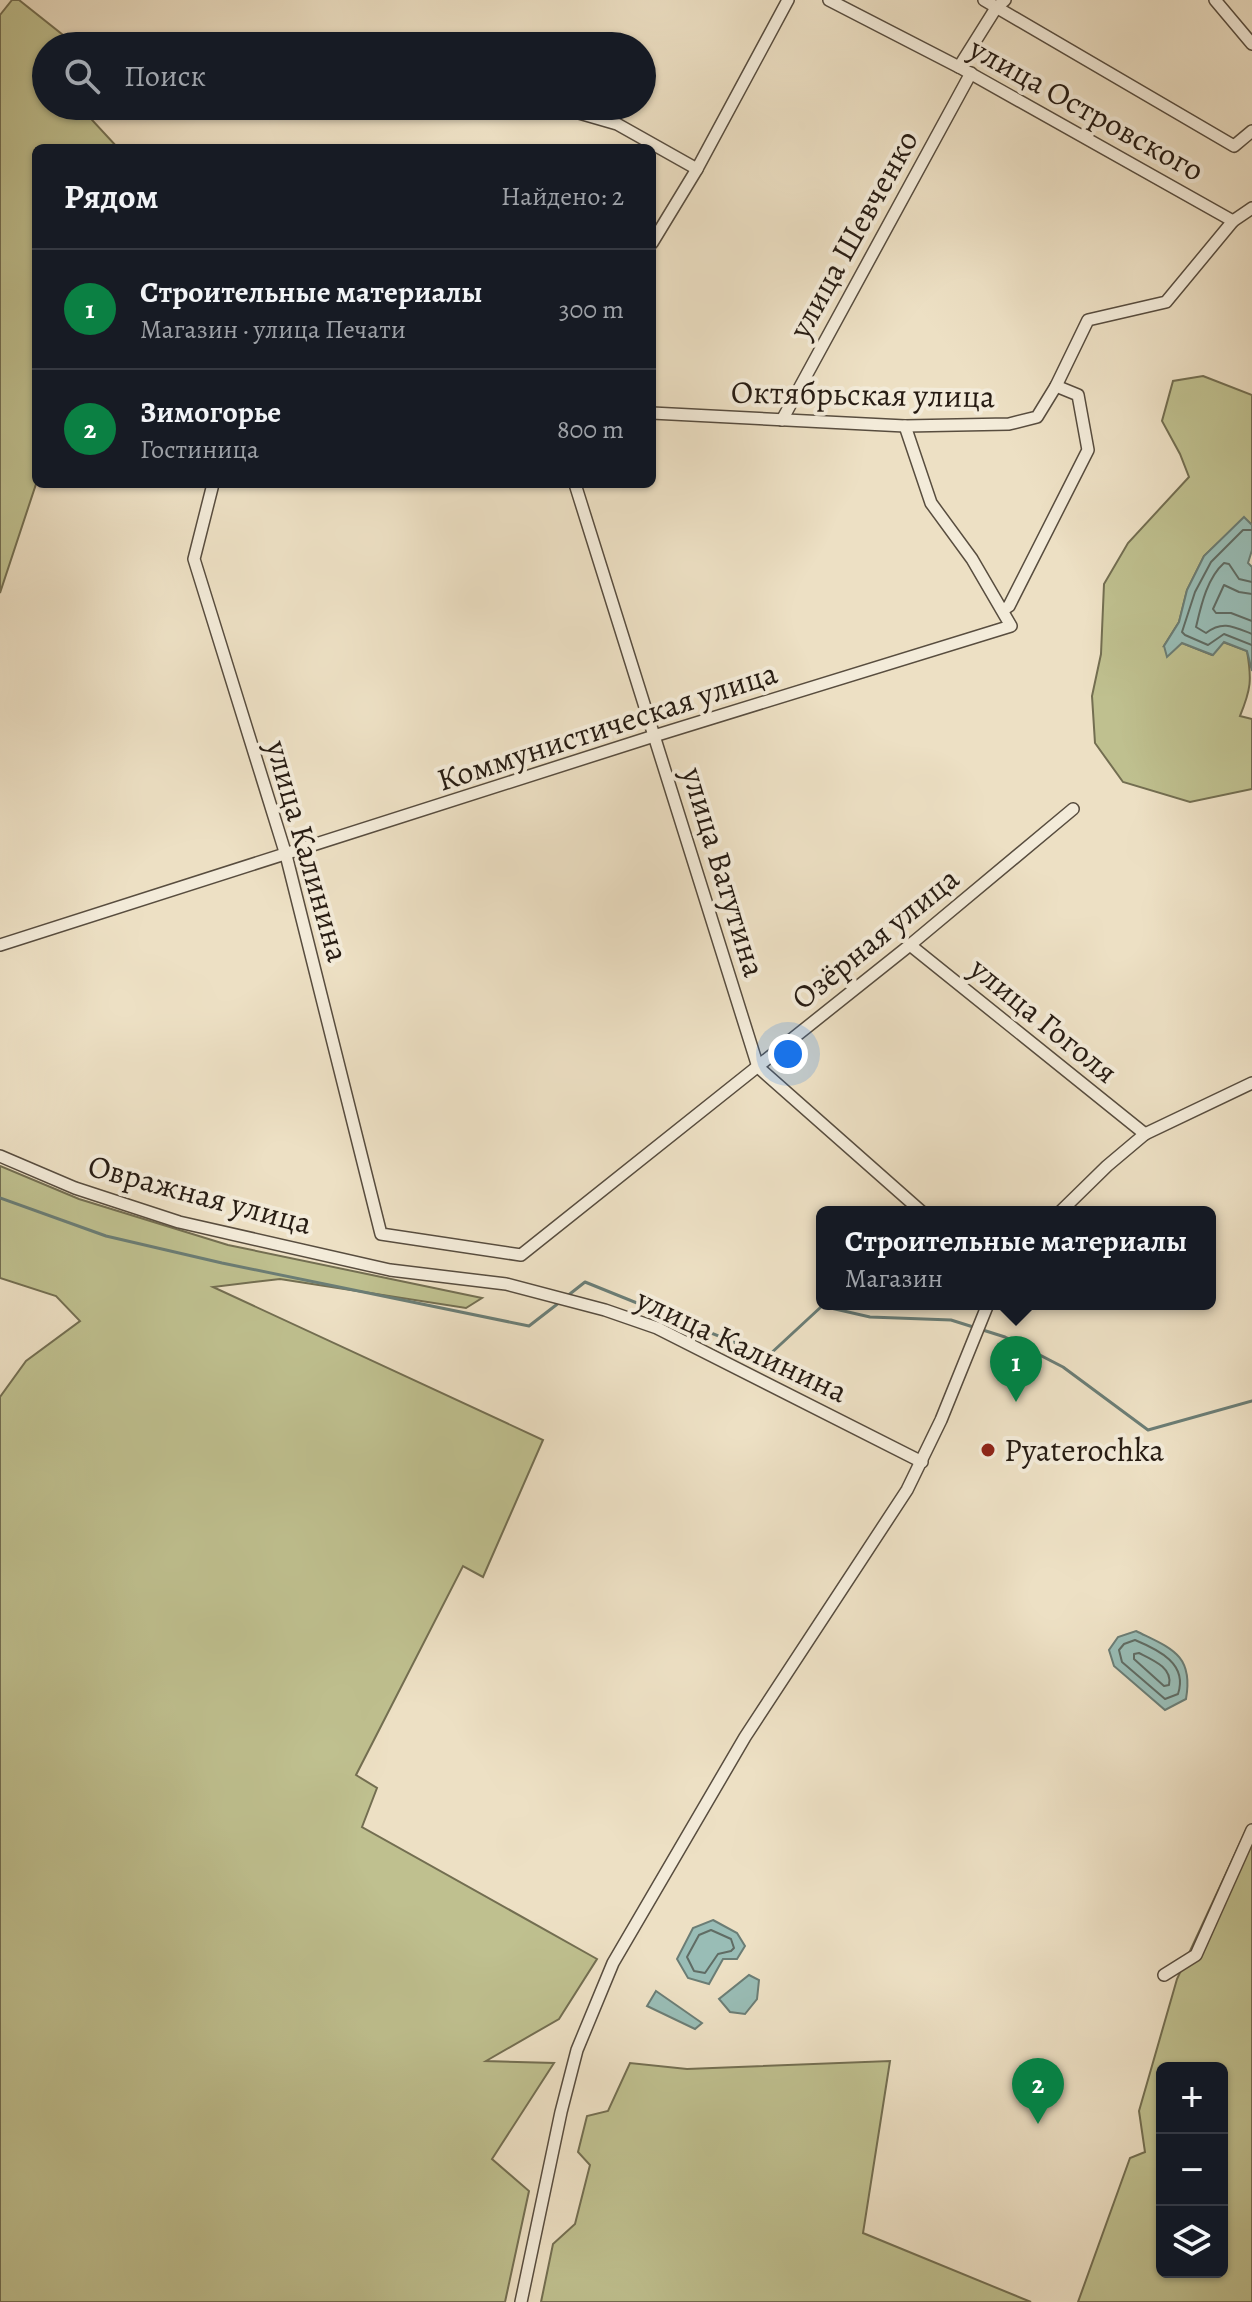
<!DOCTYPE html>
<html lang="ru">
<head>
<meta charset="utf-8">
<style>
  :root { --surface:#171b24; --page:#242831; --text:#f1f3f6; --muted:#9ea1a6; --line:#363941; --accent:#0b8043 }
  body { margin:0; font-family:Alegreya,serif; background:var(--page); color:var(--text) }
  .controls { position:absolute; right:24px; bottom:24px; display:grid; overflow:hidden; border-radius:12px; box-shadow:0 2px 6px #0004 }
  .controls button { width:72px; height:72px; display:grid; place-items:center; padding:0; border:0; border-bottom:2px solid var(--line); background:var(--surface); color:var(--text); font:40px sans-serif }
  .you { position:absolute; left:788px; top:1054px; width:28px; height:28px; margin:-20px; border:6px solid #fff; border-radius:50%; background:#1a73e8; box-shadow:0 0 0 12px #1a73e833 }
  .badge { display:grid; place-items:center; width:52px; height:52px; border-radius:50%; background:var(--accent); color:#fff; font-size:26px; font-weight:700 }
  .pin { position:absolute; translate:-50% -66px; filter:drop-shadow(0 2px 4px #0008) }
  .pin::after { content:''; position:absolute; top:42px; width:28px; height:24px; background:inherit; clip-path:polygon(0 0,100% 0,50% 100%) }
  .popup { position:absolute; left:816px; top:1206px; width:400px; height:104px; box-sizing:border-box; display:grid; place-content:center; border-radius:12px; background:var(--surface); filter:drop-shadow(0 2px 6px #0005); font-size:26px; white-space:nowrap; color:var(--muted) }
  .popup b { font-size:30px; color:var(--text) }
  .popup::after { content:''; position:absolute; left:50%; top:100%; margin-left:-16px; border:16px solid transparent; border-top-color:var(--surface) }
  .list { margin:0; padding:0; list-style:none }
  h2 { display:flex; justify-content:space-between; align-items:center; height:104px; margin:0; padding:0 32px; font-size:34px }
  h2 small { font-size:26px; font-weight:400; color:var(--muted) }
  .list li { display:grid; grid-template-columns:52px 1fr auto; gap:24px; align-items:center; box-sizing:border-box; height:120px; padding:0 32px; border-top:2px solid var(--line) }
  .list b { display:block; font-size:30px; white-space:nowrap }
  .list p { margin:0; font-size:26px; white-space:nowrap; color:var(--muted) }
  .list em { font-size:26px; font-style:normal; color:var(--muted) }
  .icon { flex:none; width:44px; height:44px; fill:none; stroke:currentColor; stroke-width:2; stroke-linecap:round; stroke-linejoin:round }
  .map { position:relative; flex:none; width:1252px; height:2302px; overflow:hidden }
  .search { position:absolute; background:var(--surface); box-shadow:0 2px 6px #0004; left:32px; top:32px; width:624px; height:88px; display:flex; align-items:center; gap:20px; box-sizing:border-box; padding:0 28px; border-radius:44px; color:var(--muted); font-size:30px }
  .panel { position:absolute; background:var(--surface); box-shadow:0 2px 6px #0004; left:32px; top:144px; width:624px; height:344px; border-radius:12px }
  .map>svg:first-child { display:block }
  .green { fill:#bfc08f; stroke:#736e51; stroke-width:2; fill-rule:evenodd }
  .water { fill:#99bdb6; stroke:#6b7d75; stroke-width:2 }
  .lines { fill:none; stroke-linecap:round; stroke-linejoin:round }
  .shore { stroke:#606c64; stroke-width:2 }
  .stream { stroke:#6b7d75; stroke-width:3 }
  .minor-casing { stroke:#584d3f; stroke-width:14 }
  .minor { stroke:#f3ebd9; stroke-width:11 }
  .poi-dot { fill:#8f2418; stroke:#f3ebd9; stroke-width:3 }
  .labels { text-anchor:middle; stroke-width:8; stroke-linejoin:round; paint-order:stroke }
  .street-label { font-size:32px; fill:#271c13; stroke:#f3ebd9 }
  .poi-label { font-size:32px; fill:#271c13; stroke:#f3ebd9; text-anchor:start }
</style>
</head>
<body>
<div class="map">
<svg width="1252" height="2302" viewBox="0 0 1252 2302">
  <rect width="100%" height="100%" fill="#ede0c4"/>
  <filter id="stains"><feTurbulence type="fractalNoise" baseFrequency=".0025" numOctaves="4"/><feColorMatrix values="0 0 0 0 .2 0 0 0 0 .09 0 0 0 0 .02 0 0 0 .5 -.17"/></filter>
  <radialGradient id="worn" r=".72"><stop offset=".6" stop-color="#630" stop-opacity="0"/><stop offset="1" stop-color="#630" stop-opacity=".3"/></radialGradient>
  <g class="green">
    <polygon points="12,0 19,0 63,35 62,46 46,46 46,106 84,106 92,120 118,148 36,148 36,484 0,593 0,15"/>
    <path d="M1203 376 1252 395V525L1244 518 1204 556 1187 590 1179 622 1164 646 1182 643 1212 655 1223 642 1247 651C1252 680 1251 689 1240 716L1252 719V789L1190 802 1123 782 1095 743 1092 696 1101 654 1104 584 1128 543 1189 477 1180 454 1162 421 1173 381Z"/>
    <polygon points="0,1166 79,1199 228,1245 482,1298 466,1308 280,1279 213,1287 543,1440 483,1577 463,1566 356,1775 377,1788 362,1827 597,1959 559,2019 486,2061 554,2063 492,2159 529,2191 505,2302 0,2302 0,1397 26,1361 80,1321 56,1296 0,1278"/>
    <path d="M1252 1826V2302H1078L1130 2158 1145 2152 1139 2111 1177 1979 1247 1828ZM1162 2068H1222V2272H1162Z"/>
    <polygon points="890,2061 863,2233 1031,2302 541,2302 553,2244 575,2224 590,2165 578,2152 587,2116 608,2111 630,2063 687,2069"/>
  </g>
  <g class="water">
    <polygon points="1244,517 1252,525 1252,550 1248,563 1252,567 1252,671 1247,651 1224,642 1213,655 1182,643 1167,657 1164,646 1179,622 1187,590 1204,556"/>
    <path d="M1136 1631C1170 1648 1194 1654 1186 1699L1165 1710 1114 1666 1109 1650 1118 1637Z"/>
    <polygon points="713,1920 737,1933 745,1946 737,1959 723,1959 709,1984 688,1978 677,1959 693,1928"/>
    <polygon points="749,1975 759,1980 757,1999 745,2014 730,2012 719,1999"/>
    <polygon points="656,1991 702,2023 695,2029 647,2006"/>
  </g>
  <g class="lines">
    <g class="shore">
      <polyline points="1252,530 1243,530 1211,562 1195,592 1182,632 1185,635 1208,645 1224,634 1252,645"/>
      <path d="M1252 582 1239 579 1229 564 1224 563C1207 578 1201 606 1196 627L1206 633C1223 620 1234 627 1252 634"/>
      <polyline points="1252,594 1239,592 1224,585 1213,609 1216,613 1231,613 1252,621"/>
      <path d="M1135 1640C1159 1650 1188 1664 1178 1694L1165 1699 1122 1662 1119 1650 1124 1644Z"/>
      <path d="M1139 1653C1153 1660 1173 1668 1169 1685L1164 1686 1134 1659V1654Z"/>
      <polygon points="711,1930 731,1939 734,1948 731,1951 718,1954 705,1973 694,1971 687,1957 699,1935"/>
    </g>
    <g class="stream">
      <polyline points="0,1198 106,1236 222,1263 529,1326 560,1302"/>
      <polyline points="566,1297 585,1282 768,1356 822,1306 870,1317 951,1320 1005,1337 1063,1367 1148,1430 1252,1401"/>
    </g>
    <g class="minor-casing">
      <g id="minor">
        <polyline points="829,0 959,67 1233,221"/>
        <polyline points="984,0 1234,146 1252,131"/>
        <polyline points="1215,0 1252,44"/>
        <polyline points="959,67 996,8 1005,0"/>
        <polyline points="572,111 617,124 697,169"/>
        <polyline points="652,243 697,169 788,0"/>
        <polyline points="652,413 905,426 1009,424 1037,417 1056,386 1088,320 1166,302 1233,221 1252,208"/>
        <polyline points="782,420 971,73"/>
        <polyline points="213,484 194,559 286,855 381,1234 521,1255 910,945 1073,809"/>
        <polyline points="575,484 758,1067 922,1212"/>
        <polyline points="1003,610 1009,606 1088,450 1078,395 1056,386"/>
        <polyline points="0,945 654,736 1011,626 972,559 931,503 905,426"/>
        <polyline points="910,945 1145,1134"/>
        <polyline points="0,1156 75,1188 179,1222 390,1270 506,1284 605,1310 657,1328 922,1462"/>
        <polyline points="1060,1212 1107,1166 1145,1134 1252,1083"/>
        <polyline points="1164,1975 1196,1955 1252,1830"/>
        <polyline points="521,2302 561,2112 577,2050 613,1963 745,1737 907,1490 941,1420 988,1304"/>
      </g>
    </g>
    <use href="#minor" class="minor"/>
  </g>
  <circle class="poi-dot" cx="988" cy="1450" r="8"/>
  <g class="labels">
    <g class="street-label">
      <text transform="translate(1087 109) rotate(29)" y="11">улица Островского</text>
      <text transform="translate(853 234) rotate(-61)" y="11">улица Шевченко</text>
      <text transform="translate(863 394) rotate(1)" y="11">Октябрьская улица</text>
      <text transform="translate(607 726) rotate(-18)" y="11">Коммунистическая улица</text>
      <text transform="translate(308 851) rotate(74)" y="11">улица Калинина</text>
      <text transform="translate(724 872) rotate(73)" y="11">улица Ватутина</text>
      <text transform="translate(875 938) rotate(-39)" y="11">Озёрная улица</text>
      <text transform="translate(1044 1020) rotate(39)" y="11">улица Гоголя</text>
      <text transform="translate(200 1194) rotate(15)" y="11">Овражная улица</text>
      <text transform="translate(742 1345) rotate(25)" y="11">улица Калинина</text>
    </g>
    <g class="poi-label">
      <text x="1004" y="1461">Pyaterochka</text>
    </g>
  </g>
  <rect width="100%" height="100%" filter="url(#stains)"/>
  <rect width="100%" height="100%" fill="url(#worn)"/>
</svg>
<div class="controls">
<button>+</button>
<button>−</button>
<button><svg class="icon" aria-label="layers" viewBox="0 0 24 24"><path d="M12 4l9 5-9 5-9-5zM3 14l9 5 9-5"/></svg></button>
</div>
<div class="you"></div>
<div class="pin badge" style="left:1016px;top:1402px">1</div>
<div class="popup"><b>Строительные материалы</b>Магазин</div>
<div class="pin badge" style="left:1038px;top:2124px">2</div>
<div class="search"><svg class="icon" aria-label="search" viewBox="0 0 24 24"><circle cx="10" cy="10" r="6"/><path d="M15 15l6 6"/></svg>Поиск</div>
<section class="panel">
<h2>Рядом<small>Найдено: 2</small></h2>
<ul class="list">
<li><span class="badge">1</span><div><b>Строительные материалы</b><p>Магазин · улица Печати</p></div><em>300 m</em></li>
<li><span class="badge">2</span><div><b>Зимогорье</b><p>Гостиница</p></div><em>800 m</em></li>
</ul>
</section>
</div>
</body>
</html>
